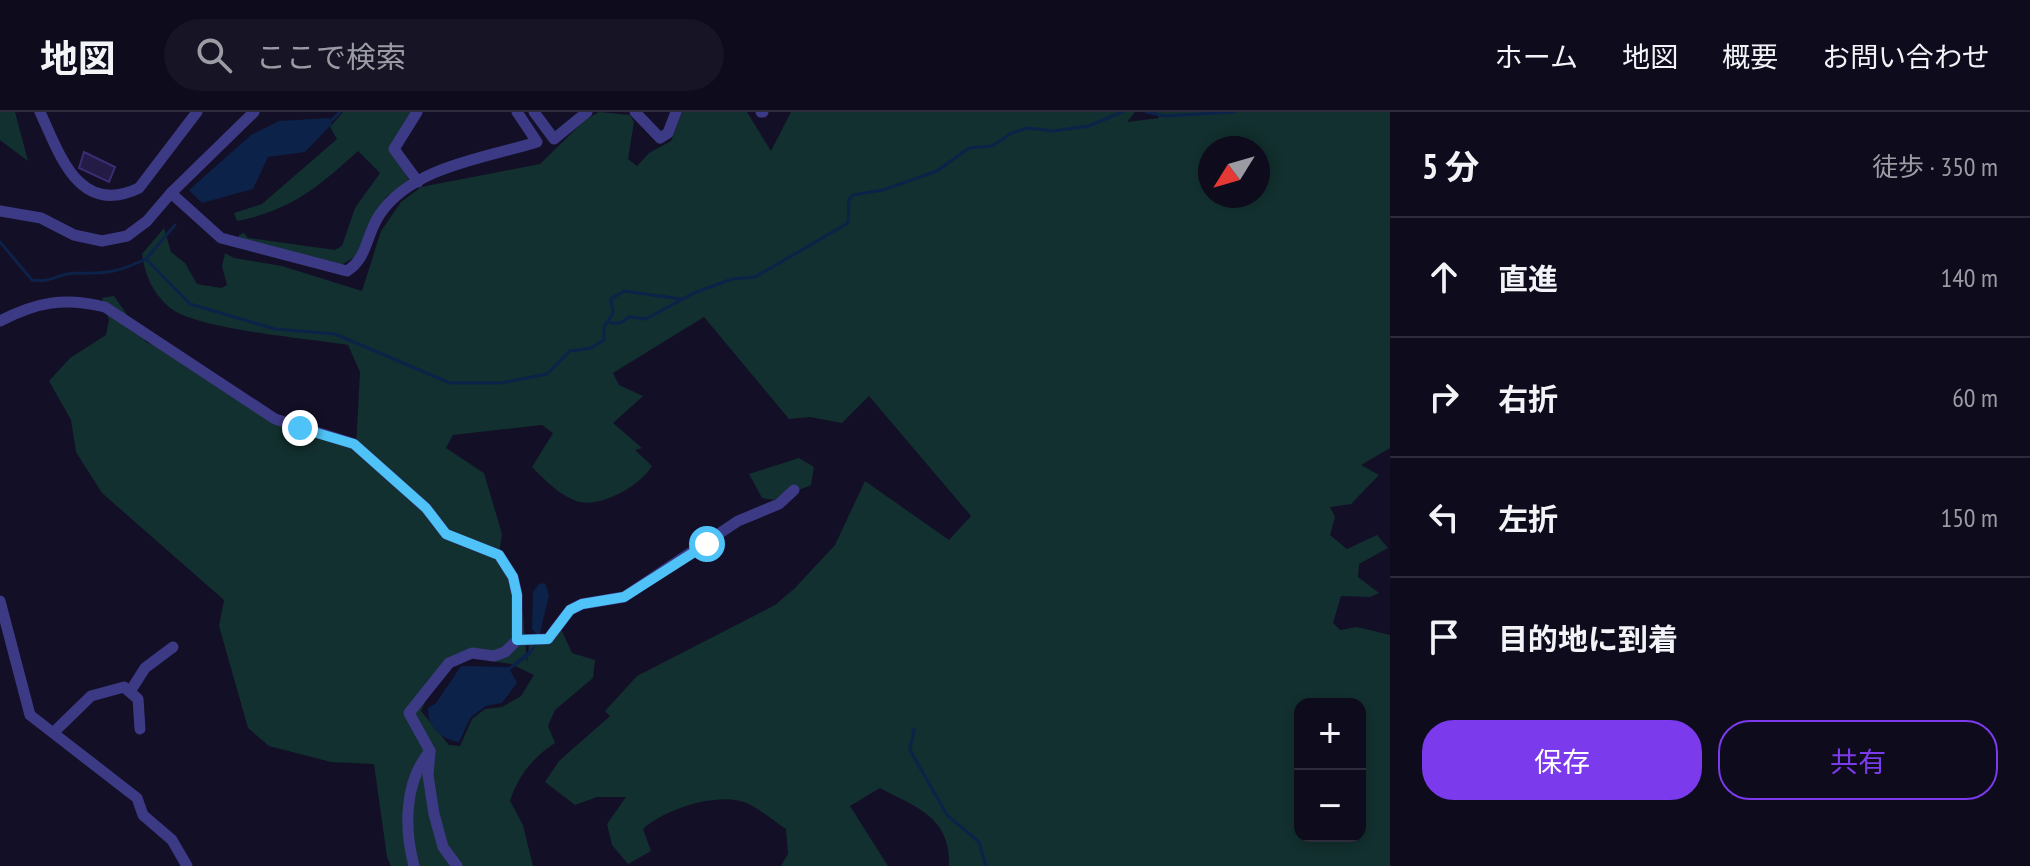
<!DOCTYPE html>
<html lang="ja">
<head>
<meta charset="utf-8">
<style>
  :root { --surface:#0e0b1c; --page:#171425; --text:#f1f3f6; --muted:#9b9ba3; --line:#2e2b3b; --accent:#7c3aed }
  body { margin:0; font-family:"PT Sans Narrow","Noto Sans JP",sans-serif; background:var(--page); color:var(--text) }
  .controls { position:absolute; right:24px; bottom:24px; display:grid; overflow:hidden; border-radius:16px; box-shadow:0 4px 12px #0003 }
  .controls button { width:72px; height:72px; display:grid; place-items:center; padding:0; border:0; border-bottom:2px solid var(--line); background:var(--surface); color:var(--text); font:40px sans-serif }
  .compass { position:absolute; left:1198px; top:24px; width:72px; height:72px; border-radius:50%; background:var(--surface); box-shadow:0 4px 12px #0003; rotate:233deg }
  .stop { position:absolute; width:24px; height:24px; margin:-18px; border:6px solid #4fc3f7; border-radius:50%; background:#fff }
  .stop.end { background:#4fc3f7; border-color:#fff; box-shadow:0 2px 8px #0008 }
  .list { margin:0; padding:0; list-style:none }
  h2 { display:flex; justify-content:space-between; align-items:center; height:104px; margin:0; padding:0 32px; font-size:34px }
  h2 small { font-size:26px; font-weight:400; color:var(--muted) }
  .list li { display:grid; grid-template-columns:52px 1fr auto; gap:24px; align-items:center; box-sizing:border-box; height:120px; padding:0 32px; border-top:2px solid var(--line) }
  .list b { display:block; font-size:30px; white-space:nowrap }
  .list em { font-size:26px; font-style:normal; color:var(--muted) }
  .actions { display:flex; gap:16px; padding:24px 32px }
  .actions a { flex:1; padding:18px 0; border:2px solid var(--accent); border-radius:32px; text-align:center; font-size:28px; color:var(--accent) }
  .actions .main { background:var(--accent); color:#fff }
  .icon { flex:none; width:44px; height:44px; fill:none; stroke:currentColor; stroke-width:2; stroke-linecap:round; stroke-linejoin:round }
  .map { position:relative; flex:none; width:1390px; height:754px; overflow:hidden }
  header { display:flex; align-items:center; gap:48px; box-sizing:border-box; height:112px; padding:0 40px; background:var(--surface); border-bottom:2px solid var(--line) }
  header strong { font-size:38px }
  nav { display:flex; gap:44px; margin-inline-start:auto; font-size:28px }
  .search { width:560px; height:72px; background:var(--page); display:flex; align-items:center; gap:20px; box-sizing:border-box; padding:0 28px; border-radius:44px; color:var(--muted); font-size:30px }
  main { display:flex }
  aside { flex:1; background:var(--surface) }
  .map>svg:first-child { display:block }
  .green { fill:#12302f; fill-rule:evenodd }
  .water { fill:#0c2248 }
  .lines { fill:none; stroke-linecap:round; stroke-linejoin:round }
  .stream { stroke:#0c2248; stroke-width:3 }
  .building { fill:#241b47; stroke:#3b2d73; stroke-width:2 }
  .minor { stroke:#3d3a85; stroke-width:11 }
  .route { stroke:#4fc3f7; stroke-width:10 }
</style>
</head>
<body>
<header>
<strong>地図</strong>
<div class="search"><svg class="icon" aria-label="search" viewBox="0 0 24 24"><circle cx="10" cy="10" r="6"/><path d="M15 15l6 6"/></svg>ここで検索</div>
<nav><a>ホーム</a><a>地図</a><a>概要</a><a>お問い合わせ</a></nav>
</header>
<main>
<div class="map">
<svg width="1390" height="754" viewBox="0 0 1390 754">
  <rect width="100%" height="100%" fill="#130f26"/>
  <g class="green">
    <polygon points="0,0 15,0 28,49 0,28"/>
    <path d="M343 0H412L389 37 409 68 386 85 356 144 340 154 238 128 239 123 244 121 248 126 335 138 342 134 355 96 380 61 358 39C318 75 292 98 237 109L234 101 262 92 337 27 330 15Z"/>
    <path d="M599 0 630 3 634 10 628 47 637 54 649 41 671 29 682 0H747L771 39 791 0H1135L1127 10 1159 6 1155 0H1390V336L1361 353 1379 363 1351 392 1330 395 1335 405 1330 423 1347 437 1377 423 1388 436 1359 452 1358 465 1379 481 1370 485 1341 484 1333 511 1340 518 1357 515 1390 523V754H949C951 705 917 696 880 676L850 694 888 754H781L788 742 786 717C774 709 762 699 749 692 721 678 664 697 643 717L651 739 628 752 612 733 607 712 626 685H597L575 693 545 670 559 649 610 604 605 599 637 564 775 493 795 476 835 433 865 369 949 428 971 404 869 284 842 311 810 305 789 307 704 205 613 261 619 273 643 284 613 311 642 336 635 338 652 354C640 374 600 397 576 389 558 382 545 368 532 355L553 321 542 313 453 323 446 336 484 361 502 422 499 442 523 502 527 551 530 525 543 529 552 512 562 519 572 541 595 548 593 566 555 598 548 614 555 631C533 645 518 664 510 689L523 713 533 754H391L387 745 374 652 331 650 269 634 248 616 219 514 224 488 102 381 76 340 71 308 49 269 70 246 106 223 109 208 102 186 114 184 146 230 199 252 295 318 356 336 360 260 348 233C311 227 193 217 169 195 152 180 145 163 142 142L164 116 171 140 185 151 197 172 221 176 227 173 222 154 225 141 234 146 282 154 362 179 381 119 401 90 421 75 540 52 585 8ZM1210 36H1258V84H1210ZM465 545 511 552 534 563 521 584 502 595 485 597 472 607 460 634 449 633 421 599 436 565ZM1300 592H1360V724H1300Z"/>
    <polygon points="799,346 814,355 811,373 774,388 762,386 749,362"/>
  </g>
  <g class="water">
    <polygon points="329,6 332,12 305,40 268,45 253,77 202,91 189,78 251,23 279,9"/>
    <polygon points="545,471 549,483 539,525 532,517 533,480 539,472"/>
    <path d="M537 532 530 544 510 558 517 571 502 591 486 594 471 605 459 630C442 628 427 615 428 596L436 591 461 554 509 555Z"/>
  </g>
  <g class="lines">
    <g class="stream">
      <polyline points="1146,0 1165,4 1234,0"/>
      <polyline points="331,9 340,0"/>
      <path d="M0 130 32 168C52 171 60 161 76 161 107 162 118 160 146 147L190 192 275 217 335 222 450 271H501L547 262 570 239 591 236 604 228V215L613 201 611 187 624 179 681 187"/>
      <polyline points="146,147 175,113"/>
      <polyline points="610,211 620,211 629,205 646,207 694,181 732,167 755,165 848,111 849,88 853,83 883,78 937,59 969,36 992,34 1012,21 1028,16 1053,19 1089,14 1122,0"/>
      <polyline points="914,617 910,638 947,703 979,730 986,754"/>
    </g>
  </g>
  <polygon class="building" points="84,40 115,55 109,70 79,56"/>
  <g class="lines">
    <g class="minor">
      <path d="M40 0C60 43 79 105 139 76L197 0"/>
      <polyline points="417,0 394,37 418,70"/>
      <polyline points="534,0 554,27 587,0"/>
      <polyline points="635,0 660,26 668,21 676,0"/>
      <polyline points="761,0 763,0"/>
      <path d="M171 81 221 126 347 159C368 146 366 122 380 102 413 54 486 46 537 30L517 0"/>
      <polyline points="0,99 41,106 74,123 102,129 127,124 147,109 171,81 254,0"/>
      <path d="M0 209C37 190 64 185 105 195L275 307 354 332 426 396 446 422 499 443 513 465 517 483V528L505 540 494 544 472 541 449 551 409 601 430 639 428 663 434 702 443 735 457 754"/>
      <polyline points="0,489 30,603 137,686 143,703 172,728 187,754"/>
      <polyline points="517,528 548,527 570,498 582,492 624,485 738,409 779,392 794,378"/>
      <polyline points="131,578 145,556 173,535"/>
      <polyline points="54,620 91,584 124,575 138,587 140,617"/>
      <path d="M414 754C404 716 404 670 430 639"/>
    </g>
  </g>
  <g class="lines">
    <polyline class="route" points="300,316 354,332 426,396 446,422 499,443 513,465 517,483 517,528 548,527 570,498 582,492 624,485 707,432"/>
  </g>
</svg>
<div class="controls">
<button>+</button>
<button>−</button>
</div>
<svg class="compass" viewBox="-18 -18 36 36"><path d="M0-13l5 13h-10z" fill="#e53935"/><path d="M0 13l5-13h-10z" fill="#9b9ba3"/></svg>
<div class="stop" style="left:707px;top:432px"></div>
<div class="stop end" style="left:300px;top:316px"></div>
</div>
<aside>
<h2>5 分<small>徒歩 · 350 m</small></h2>
<ul class="list">
<li><svg class="icon" aria-label="ahead" viewBox="0 0 24 24"><path d="M12 20V5M6 11l6-6 6 6"/></svg><div><b>直進</b></div><em>140 m</em></li>
<li><svg class="icon" aria-label="right" viewBox="0 0 24 24"><path d="M7 20v-9h11M14 6l5 5-5 5"/></svg><div><b>右折</b></div><em>60 m</em></li>
<li><svg class="icon" aria-label="left" viewBox="0 0 24 24"><path d="M17 20v-9H6M10 6l-5 5 5 5"/></svg><div><b>左折</b></div><em>150 m</em></li>
<li><svg class="icon" aria-label="arrive" viewBox="0 0 24 24"><path d="M6 21V4h12l-3 4 3 4H6"/></svg><div><b>目的地に到着</b></div></li>
</ul>
<div class="actions"><a class="main">保存</a><a>共有</a></div>
</aside>
</main>
</body>
</html>
